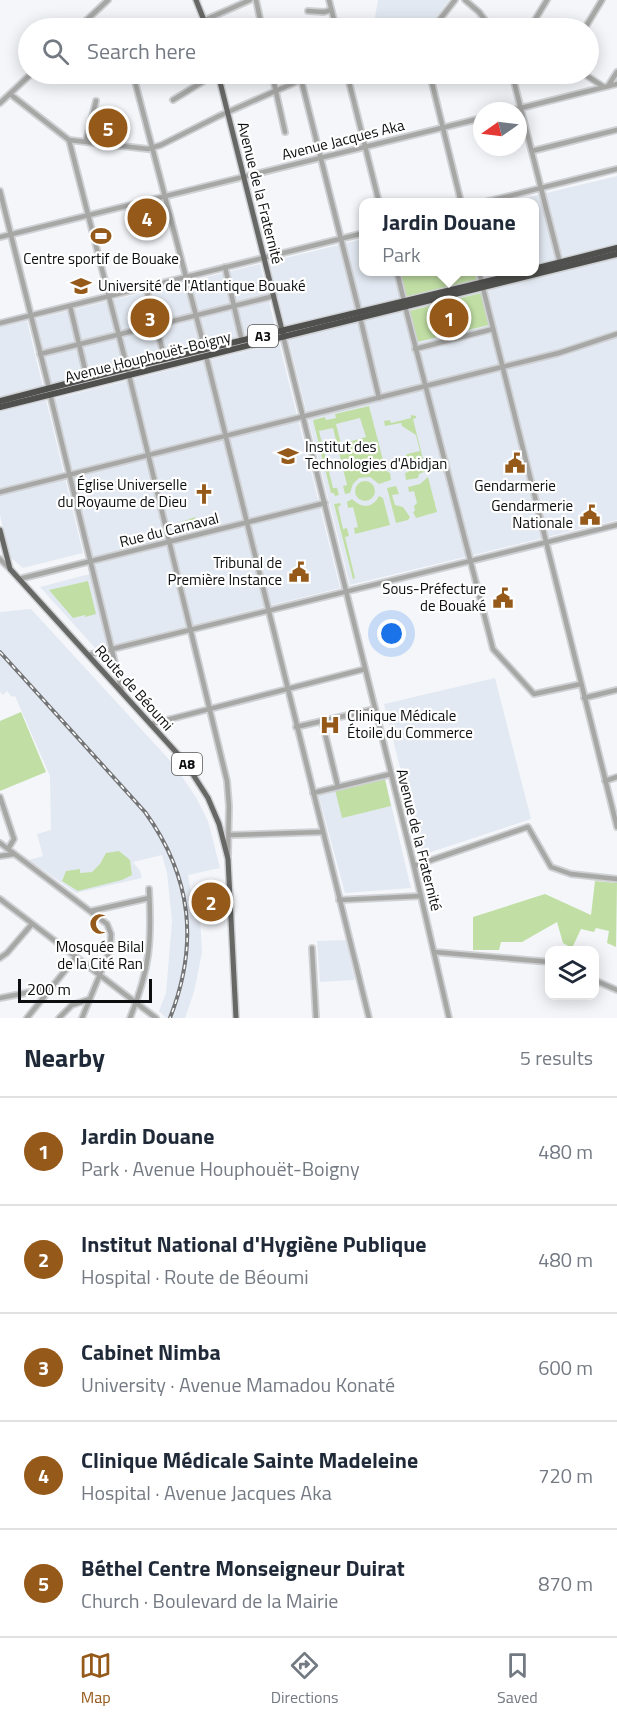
<!DOCTYPE html>
<html lang="en">
<head>
<meta charset="utf-8">
<style>
  :root { --surface:#fff; --page:#f6f6f7; --text:#1f2937; --muted:#747a83; --line:#e0e1e3; --accent:#95591a }
  body { margin:0; font-family:"Titillium Web",sans-serif; background:var(--page); color:var(--text) }
  .controls { position:absolute; right:18px; bottom:18px; display:grid; overflow:hidden; border-radius:12px; box-shadow:0 3px 15px #0003 }
  .controls button { width:54px; height:54px; display:grid; place-items:center; padding:0; border:0; border-bottom:2px solid var(--line); background:var(--surface); color:var(--text); font:30px sans-serif }
  .compass { position:absolute; left:473px; top:102px; width:54px; height:54px; border-radius:50%; background:var(--surface); box-shadow:0 3px 15px #0003; rotate:256deg }
  .scale { position:absolute; left:18px; bottom:15px; width:134px; box-sizing:border-box; padding-left:6px; border:3px solid #0d0e0f; border-top:0; font-size:16px; line-height:21px; white-space:nowrap; color:#0d0e0f; -webkit-text-stroke:4px #fff; paint-order:stroke }
  .you { position:absolute; left:392px; top:634px; width:21px; height:21px; margin:-15px; border:4px solid #fff; border-radius:50%; background:#1a73e8; box-shadow:0 0 0 9px #1a73e833 }
  .badge { display:grid; place-items:center; width:39px; height:39px; border-radius:50%; background:var(--accent); color:#fff; font-size:20px; font-weight:700 }
  .pin { position:absolute; translate:-50% -50%; border:3px solid #fff; box-shadow:0 2px 6px #0006 }
  .popup { position:absolute; left:359px; top:198px; width:180px; height:78px; box-sizing:border-box; display:grid; place-content:center; border-radius:12px; background:var(--surface); filter:drop-shadow(0 2px 4px #0005); font-size:20px; white-space:nowrap; color:var(--muted) }
  .popup b { font-size:22px; color:var(--text) }
  .popup::after { content:''; position:absolute; left:50%; top:100%; margin-left:-12px; border:12px solid transparent; border-top-color:var(--surface) }
  .list { margin:0; padding:0; list-style:none }
  h2 { display:flex; justify-content:space-between; align-items:center; height:78px; margin:0; padding:0 24px; font-size:26px }
  h2 small { font-size:20px; font-weight:400; color:var(--muted) }
  .list li { display:grid; grid-template-columns:39px 1fr auto; gap:18px; align-items:center; box-sizing:border-box; height:108px; padding:0 24px; border-top:2px solid var(--line) }
  .list b { display:block; font-size:22px; white-space:nowrap }
  .list p { margin:0; font-size:20px; white-space:nowrap; color:var(--muted) }
  .list em { font-size:20px; font-style:normal; color:var(--muted) }
  .icon { flex:none; width:33px; height:33px; fill:none; stroke:currentColor; stroke-width:2; stroke-linecap:round; stroke-linejoin:round }
  .map { position:relative; flex:none; width:617px; height:1018px; overflow:hidden }
  .search { position:absolute; background:var(--surface); box-shadow:0 3px 15px #0003; left:18px; right:18px; top:18px; height:66px; display:flex; align-items:center; gap:15px; box-sizing:border-box; padding:0 21px; border-radius:33px; color:var(--muted); font-size:22px }
  .sheet { height:618px; background:var(--surface) }
  nav { display:flex; justify-content:space-around; align-items:center; box-sizing:border-box; height:84px; border-top:2px solid var(--line); background:var(--surface); font-size:16px; color:var(--muted) }
  nav a { display:grid; justify-items:center; gap:3px }
  nav .on { color:var(--accent) }
  .map>svg:first-child { display:block }
  .built { fill:#e3e9f2 }
  .green { fill:#c1dfa4; fill-rule:evenodd }
  .lines { fill:none; stroke-linecap:round; stroke-linejoin:round }
  .minor-casing { stroke:#cfd1d4; stroke-width:8 }
  .major-casing { stroke:#cfd1d4; stroke-width:8 }
  .highway-casing { stroke:#cfd1d4; stroke-width:9 }
  .minor { stroke:#a7a8a6; stroke-width:4.5 }
  .major { stroke:#676865; stroke-width:5 }
  .highway { stroke:#50514e; stroke-width:6 }
  .rail-casing { stroke:#747577; stroke-width:4 }
  .rail { stroke:#fff; stroke-width:1.5; stroke-dasharray:4.5; stroke-linecap:butt }
  .labels { text-anchor:middle; stroke-width:4.5; stroke-linejoin:round; paint-order:stroke }
  .shield { fill:#fff; stroke:#565657; stroke-width:1.5 }
  .shield-label { font-size:14px; font-weight:bold; fill:#0d0e0f }
  .street-label { font-size:15px; fill:#0d0e0f; stroke:#fff }
  .poi-label { font-size:15px; fill:#0d0e0f; stroke:#fff; text-anchor:end }
</style>
</head>
<body>
<div class="map">
<svg width="617" height="1018" viewBox="0 0 617 1018">
  <rect width="100%" height="100%" fill="#f4f6fa"/>
  <g class="built">
    <polygon points="378,0 449,0 428,28 373,28"/>
    <polygon points="617,176 617,520 350,585 269,262 363,239 364,272 534,272 534,202 509,202"/>
    <polygon points="260,264 277,335 52,391 35,319"/>
    <polygon points="27,321 83,553 23,568 10,557 0,515 0,327"/>
    <polygon points="279,343 340,588 96,649 40,587 97,572 54,399"/>
    <polygon points="31,609 175,766 197,799 208,821 220,868 188,875 195,918 200,918 202,952 194,992 185,1018 166,1018 159,1011 166,993 172,921 167,873 162,855 133,862 140,871 142,878 76,893 29,860 43,856 37,834 51,830 50,776 15,696 12,697 7,691 3,695 0,692 0,612"/>
    <polygon points="495,678 531,819 422,855 384,704"/>
    <polygon points="385,779 411,888 345,893 318,793"/>
    <polygon points="346,940 355,980 320,982 317,941"/>
  </g>
  <g class="green">
    <polygon points="400,272 474,272 478,284 408,301"/>
    <polygon points="481,293 489,325 417,342 409,311"/>
    <path d="M369 406 383 460 379 467 390 473 391 480 379 484 370 477 359 478 353 484 350 493 345 494 343 486 347 485 333 428 319 431 333 488H337L339 495 335 496 334 493H331L313 420 325 417 326 420 336 418 335 414ZM360 418 366 437 341 444 336 424Z"/>
    <polygon points="411,415 416,416 416,418 413,419 424,463 427,462 429,470 419,474 418,478 406,480 405,473 408,472 407,469 401,466 400,462 407,454 420,451 416,435 402,426 401,423 385,426 384,421 390,420 391,423 411,418"/>
    <polygon points="428,477 437,512 416,518 413,512 415,511 414,506 417,503 414,491 409,492 408,487 420,484"/>
    <circle cx="365" cy="491" r="10"/>
    <polygon points="396,486 399,494 392,495 395,505 403,507 410,517 408,520 396,523 387,488"/>
    <path d="M379 496 383 498 390 525 355 534 354 528 358 527 353 507 348 508 347 502 352 499C362 509 373 508 379 496Z"/>
    <polygon points="340,503 341,505 338,507 343,529 347,528 349,536 345,537 355,578 353,579 334,504"/>
    <polygon points="195,517 202,524 175,530 179,523"/>
    <polygon points="88,581 96,614 85,617 85,615 73,618 49,590"/>
    <polygon points="21,712 46,772 0,791 0,721"/>
    <polygon points="385,779 391,806 342,818 335,790"/>
    <polygon points="119,851 130,860 132,875 122,880 78,891 62,881 66,871 80,869 80,873 92,872 100,864 106,853"/>
    <polygon points="595,881 617,883 616,947 607,943 609,931 596,928 594,932 581,929 572,948 563,943 557,922 522,942 501,942 499,950 473,950 473,917 545,894 591,915"/>
  </g>
  <g class="lines">
    <g class="minor-casing">
      <g id="minor">
        <polyline points="256,0 262,28"/>
        <polyline points="329,0 336,28"/>
        <polyline points="465,0 479,12 491,28"/>
        <polyline points="308,11 324,12 331,10"/>
        <polyline points="78,28 108,0"/>
        <polyline points="191,28 205,20 250,0"/>
        <polyline points="433,28 455,0"/>
        <polyline points="530,28 547,0"/>
        <polyline points="585,28 602,0"/>
        <polyline points="133,74 205,350"/>
        <polyline points="272,74 285,132"/>
        <polyline points="347,74 379,202"/>
        <polyline points="426,74 431,79 461,202"/>
        <polyline points="512,74 560,263"/>
        <polyline points="584,74 604,87"/>
        <polyline points="301,79 359,311"/>
        <polyline points="608,86 617,72"/>
        <polyline points="10,94 69,140 148,149 161,145 219,116 314,74"/>
        <polyline points="173,100 215,74"/>
        <polyline points="0,103 31,74"/>
        <polyline points="509,111 617,84"/>
        <polyline points="69,140 129,375 227,781 229,806 228,856"/>
        <polyline points="86,141 96,101"/>
        <polyline points="532,151 617,130"/>
        <polyline points="0,191 49,388"/>
        <polyline points="485,202 617,169"/>
        <polyline points="0,237 482,118"/>
        <polyline points="225,267 242,341"/>
        <polyline points="397,272 404,301"/>
        <polyline points="479,272 482,283"/>
        <polyline points="146,287 165,360"/>
        <polyline points="483,288 617,827"/>
        <polyline points="70,306 87,378"/>
        <polyline points="405,306 493,649 534,694 581,684"/>
        <polyline points="360,317 379,398"/>
        <polyline points="0,323 364,233"/>
        <polyline points="283,336 414,866 449,1018"/>
        <polyline points="415,349 493,329"/>
        <polyline points="40,354 274,296"/>
        <polyline points="206,356 369,1018"/>
        <polyline points="50,394 122,692"/>
        <polyline points="0,492 502,367 559,353 617,334"/>
        <polyline points="0,559 10,569"/>
        <polyline points="19,579 325,503"/>
        <polyline points="88,655 617,525"/>
        <polyline points="584,698 617,690"/>
        <polyline points="322,721 338,787"/>
        <polyline points="151,724 365,669"/>
        <polyline points="296,727 375,709"/>
        <polyline points="605,781 617,777"/>
        <polyline points="313,793 391,774"/>
        <polyline points="0,797 14,839 8,849"/>
        <polyline points="230,835 322,832"/>
        <polyline points="0,843 107,924 111,934 110,950 82,1018"/>
        <polyline points="0,856 14,854"/>
        <polyline points="414,866 528,827 551,867 571,874 617,879"/>
        <polyline points="0,899 156,1018"/>
        <polyline points="339,900 421,896"/>
        <polyline points="91,911 149,898"/>
        <polyline points="312,948 316,1018"/>
        <polyline points="434,952 550,962"/>
        <polyline points="0,958 7,953 32,924"/>
        <polyline points="594,980 617,990"/>
        <polyline points="0,998 50,988"/>
        <polyline points="27,1018 76,957"/>
        <polyline points="59,1018 72,1005 90,999"/>
        <path d="M130 1018C150 969 152 941 149 889"/>
      </g>
    </g>
    <g class="major-casing">
      <g id="major">
        <polyline points="196,0 207,28"/>
        <polyline points="218,74 283,334"/>
        <polyline points="0,530 10,569 185,762 208,798 219,824 228,859 236,1018"/>
      </g>
    </g>
    <g class="highway-casing">
      <g id="highway">
        <polyline points="534,269 617,248"/>
        <polyline points="0,401 127,368 526,272"/>
        <polyline points="0,407 617,254"/>
      </g>
    </g>
    <use href="#minor" class="minor"/>
    <use href="#major" class="major"/>
    <use href="#highway" class="highway"/>
    <g class="rail-casing">
      <path id="rail" d="M0 652 145 812C192 877 199 944 170 1018"/>
    </g>
    <use href="#rail" class="rail"/>
  </g>
  <defs>
    <g id="stadium-bare" transform="scale(1.62)"><path d="M0-5a6.5 5 0 1 0 0 10a6.5 5 0 1 0 0-10ZM-3.5-1.8h7v3.6h-7Z" fill="#95591a" stroke="#fff" stroke-width="2.5" paint-order="stroke"/></g>
    <g id="university-bare" transform="scale(1.62)"><path d="M0-5L7-2L0 1L-7-2ZM-4 1L0 2.5L4 1V4Q0 6-4 4Z" fill="#95591a" stroke="#fff" stroke-width="2.5" paint-order="stroke"/></g>
    <g id="civic-bare" transform="scale(1.62)"><path d="M-.6-6.5H3V-4.5H.6V-3L4-1V1h2V6H-6V1h2V-1L-.6-3ZM-1.2 2.5V6h2.4V2.5Z" fill="#95591a" stroke="#fff" stroke-width="2.5" paint-order="stroke"/></g>
    <g id="church-bare" transform="scale(1.62)"><path d="M-1.2-6h2.4v3.5h3.3v2.4h-3.3V6h-2.4V-.1h-3.3v-2.4h3.3Z" fill="#95591a" stroke="#fff" stroke-width="2.5" paint-order="stroke"/></g>
    <g id="hospital-bare" transform="scale(1.62)"><path d="M-5-5h3v3.5h4V-5h3V5h-3V1.5h-4V5h-3Z" fill="#95591a" stroke="#fff" stroke-width="2.5" paint-order="stroke"/></g>
    <g id="mosque-bare" transform="scale(1.62)"><path d="M3.5-4.9A6 6 0 1 0 3.5 4.9A5 5 0 1 1 3.5-4.9Z" fill="#95591a" stroke="#fff" stroke-width="2.5" paint-order="stroke"/></g>
  </defs>
  <g fill-rule="evenodd">
    <use href="#stadium-bare" x="101" y="236"/>
    <use href="#university-bare" x="81" y="286"/>
    <use href="#university-bare" x="288" y="456"/>
    <use href="#civic-bare" x="515" y="463"/>
    <use href="#church-bare" x="204" y="494"/>
    <use href="#civic-bare" x="590" y="515"/>
    <use href="#civic-bare" x="299" y="572"/>
    <use href="#civic-bare" x="503" y="598"/>
    <use href="#hospital-bare" x="330" y="725"/>
    <use href="#mosque-bare" x="100" y="924"/>
  </g>
  <g class="labels">
    <g class="shield">
      <rect x="248" y="325" width="30" height="22" rx="4.5"/>
      <rect x="172" y="753" width="30" height="22" rx="4.5"/>
    </g>
    <g class="shield-label">
      <text x="263" y="341">A3</text>
      <text x="187" y="769">A8</text>
    </g>
    <g class="street-label">
      <text transform="translate(343 140) rotate(-14)" y="5">Avenue Jacques Aka</text>
      <text transform="translate(260 193) rotate(76)" y="5">Avenue de la Fraternité</text>
      <text transform="translate(148 357) rotate(-14)" y="5">Avenue Houphouët-Boigny</text>
      <text transform="translate(169 530) rotate(-14)" y="5">Rue du Carnaval</text>
      <text transform="translate(134 688) rotate(48)" y="5">Route de Béoumi</text>
      <text transform="translate(419 840) rotate(76)" y="5">Avenue de la Fraternité</text>
    </g>
    <g class="poi-label">
      <text x="101" y="264" text-anchor="middle">Centre sportif de Bouake</text>
      <text x="98" y="291" text-anchor="start">Université de l'Atlantique Bouaké</text>
      <text x="305" y="452" text-anchor="start">Institut des<tspan x="305" dy="17">Technologies d'Abidjan</tspan></text>
      <text x="187" y="490">Église Universelle<tspan x="187" dy="17">du Royaume de Dieu</tspan></text>
      <text x="515" y="491" text-anchor="middle">Gendarmerie</text>
      <text x="573" y="511">Gendarmerie<tspan x="573" dy="17">Nationale</tspan></text>
      <text x="282" y="568">Tribunal de<tspan x="282" dy="17">Première Instance</tspan></text>
      <text x="486" y="594">Sous-Préfecture<tspan x="486" dy="17">de Bouaké</tspan></text>
      <text x="347" y="721" text-anchor="start">Clinique Médicale<tspan x="347" dy="17">Étoile du Commerce</tspan></text>
      <text x="100" y="952" text-anchor="middle">Mosquée Bilal<tspan x="100" dy="17">de la Cité Ran</tspan></text>
    </g>
  </g>
</svg>
<div class="controls">
<button><svg class="icon" aria-label="layers" viewBox="0 0 24 24"><path d="M12 4l9 5-9 5-9-5zM3 14l9 5 9-5"/></svg></button>
</div>
<svg class="compass" viewBox="-18 -18 36 36"><path d="M0-13l5 13h-10z" fill="#e53935"/><path d="M0 13l5-13h-10z" fill="#747a83"/></svg>
<div class="scale">200 m</div>
<div class="you"></div>
<div class="pin badge" style="left:449px;top:318px">1</div>
<div class="popup"><b>Jardin Douane</b>Park</div>
<div class="pin badge" style="left:211px;top:902px">2</div>
<div class="pin badge" style="left:150px;top:318px">3</div>
<div class="pin badge" style="left:147px;top:218px">4</div>
<div class="pin badge" style="left:108px;top:128px">5</div>
<div class="search"><svg class="icon" aria-label="search" viewBox="0 0 24 24"><circle cx="10" cy="10" r="6"/><path d="M15 15l6 6"/></svg>Search here</div>
</div>
<section class="sheet">
<h2>Nearby<small>5 results</small></h2>
<ul class="list">
<li><span class="badge">1</span><div><b>Jardin Douane</b><p>Park · Avenue Houphouët-Boigny</p></div><em>480 m</em></li>
<li><span class="badge">2</span><div><b>Institut National d'Hygiène Publique</b><p>Hospital · Route de Béoumi</p></div><em>480 m</em></li>
<li><span class="badge">3</span><div><b>Cabinet Nimba</b><p>University · Avenue Mamadou Konaté</p></div><em>600 m</em></li>
<li><span class="badge">4</span><div><b>Clinique Médicale Sainte Madeleine</b><p>Hospital · Avenue Jacques Aka</p></div><em>720 m</em></li>
<li><span class="badge">5</span><div><b>Béthel Centre Monseigneur Duirat</b><p>Church · Boulevard de la Mairie</p></div><em>870 m</em></li>
</ul>
</section>
<nav>
<a class="on"><svg class="icon" aria-label="map" viewBox="0 0 24 24"><path d="M3 6l6-2 6 2 6-2v14l-6 2-6-2-6 2zM9 4v14M15 6v14"/></svg>Map</a>
<a><svg class="icon" aria-label="directions" viewBox="0 0 24 24"><path d="M12 3l9 9-9 9-9-9zM9 14v-3h6M13 9l2 2-2 2"/></svg>Directions</a>
<a><svg class="icon" aria-label="saved" viewBox="0 0 24 24"><path d="M7 4h10v16l-5-4-5 4z"/></svg>Saved</a>
</nav>
</body>
</html>
